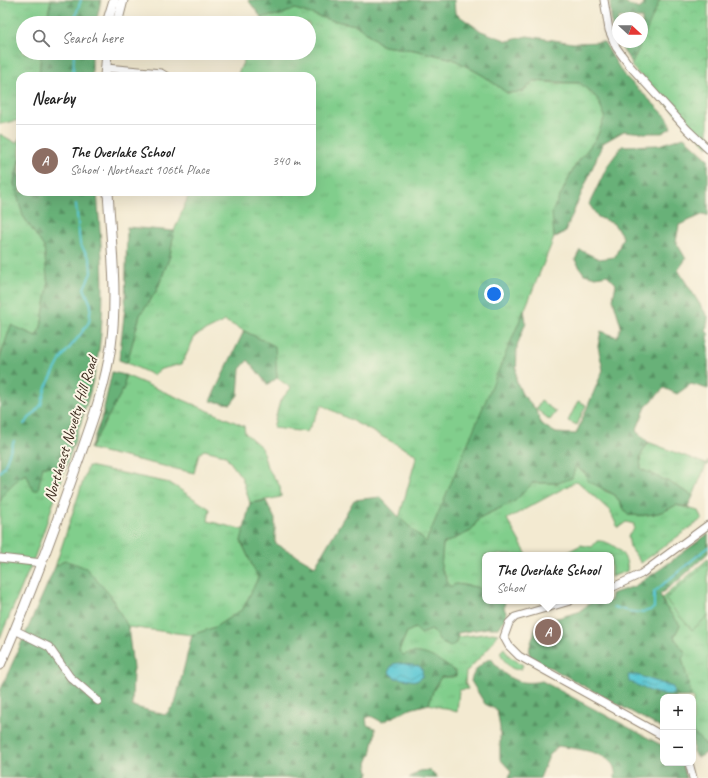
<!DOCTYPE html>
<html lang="en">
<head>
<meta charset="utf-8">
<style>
  :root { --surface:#fff; --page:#f2f2f2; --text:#222; --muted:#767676; --line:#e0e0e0; --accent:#c8321e }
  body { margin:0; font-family:Caveat,sans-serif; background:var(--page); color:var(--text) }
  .controls { position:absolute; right:12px; bottom:12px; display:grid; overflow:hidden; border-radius:8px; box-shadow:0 4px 16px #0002 }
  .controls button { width:36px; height:36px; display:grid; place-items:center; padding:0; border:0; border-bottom:1px solid var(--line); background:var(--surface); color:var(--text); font:20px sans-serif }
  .compass { position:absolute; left:612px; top:12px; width:36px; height:36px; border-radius:50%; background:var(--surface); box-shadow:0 4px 16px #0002; rotate:111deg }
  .you { position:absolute; left:494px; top:294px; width:14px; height:14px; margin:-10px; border:3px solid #fff; border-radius:50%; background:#1a73e8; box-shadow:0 0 0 6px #1a73e833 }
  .badge { display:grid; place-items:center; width:26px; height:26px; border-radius:50%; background:var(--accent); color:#fff; font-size:13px; font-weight:700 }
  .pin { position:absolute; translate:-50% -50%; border:2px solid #fff; box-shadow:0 1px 4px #0006 }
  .popup { position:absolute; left:482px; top:552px; width:132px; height:52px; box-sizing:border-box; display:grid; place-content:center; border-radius:8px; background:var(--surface); filter:drop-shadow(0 1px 3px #0005); font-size:13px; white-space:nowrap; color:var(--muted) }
  .popup b { font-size:15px; color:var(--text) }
  .popup::after { content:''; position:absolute; left:50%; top:100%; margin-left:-8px; border:8px solid transparent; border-top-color:var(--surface) }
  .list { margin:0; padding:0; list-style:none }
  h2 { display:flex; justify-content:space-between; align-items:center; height:52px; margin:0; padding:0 16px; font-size:17px }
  h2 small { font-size:13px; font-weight:400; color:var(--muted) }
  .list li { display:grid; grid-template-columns:26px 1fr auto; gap:12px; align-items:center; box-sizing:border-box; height:72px; padding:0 16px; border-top:1px solid var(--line) }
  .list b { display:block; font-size:15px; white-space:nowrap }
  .list p { margin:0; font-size:13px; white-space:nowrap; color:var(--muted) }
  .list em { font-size:13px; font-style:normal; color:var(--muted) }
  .icon { flex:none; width:22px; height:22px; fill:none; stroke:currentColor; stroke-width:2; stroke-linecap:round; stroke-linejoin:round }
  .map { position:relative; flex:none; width:708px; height:778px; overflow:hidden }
  .search { position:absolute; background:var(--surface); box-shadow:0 4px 16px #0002; left:16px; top:16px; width:300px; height:44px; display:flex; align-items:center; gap:10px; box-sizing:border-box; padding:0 14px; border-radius:22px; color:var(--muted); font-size:15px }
  .panel { position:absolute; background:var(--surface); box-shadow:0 4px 16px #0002; left:16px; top:72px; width:300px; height:124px; border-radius:12px }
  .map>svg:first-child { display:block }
  .grass { fill:url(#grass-tufts); stroke:#5e7c55 }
  .forest { fill:url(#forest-firs); stroke:#526e4b }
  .park { fill:url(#park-crowns); stroke:#5e7c55 }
  .garden { fill:#81ce8c; stroke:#5e7c55 }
  .water { fill:url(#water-waves); stroke:#4c7979 }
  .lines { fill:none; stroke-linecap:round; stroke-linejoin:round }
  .stream { stroke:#5cc8d4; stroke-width:2 }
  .minor-casing { stroke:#978a78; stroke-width:9 }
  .major-casing { stroke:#978a78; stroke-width:11 }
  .minor { stroke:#fff; stroke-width:7 }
  .major { stroke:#fff; stroke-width:9 }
  .labels { text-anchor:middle; stroke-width:4; stroke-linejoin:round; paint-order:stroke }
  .street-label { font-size:16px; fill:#3b2a1e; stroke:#fcf5e5 }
</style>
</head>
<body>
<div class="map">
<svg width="708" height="778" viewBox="0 0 708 778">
  <defs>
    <pattern id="grass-tufts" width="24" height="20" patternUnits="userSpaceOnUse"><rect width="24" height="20" fill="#81ce8c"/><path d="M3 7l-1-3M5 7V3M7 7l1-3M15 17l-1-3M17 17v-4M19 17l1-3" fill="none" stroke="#70b178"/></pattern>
    <pattern id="forest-firs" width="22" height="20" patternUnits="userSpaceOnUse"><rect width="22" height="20" fill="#68b178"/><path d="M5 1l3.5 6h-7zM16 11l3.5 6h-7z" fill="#579062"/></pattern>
    <pattern id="park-crowns" width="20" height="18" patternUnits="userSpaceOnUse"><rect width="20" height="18" fill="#81ce8c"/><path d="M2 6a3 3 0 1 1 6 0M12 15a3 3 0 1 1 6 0" fill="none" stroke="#70b178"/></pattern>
    <pattern id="water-waves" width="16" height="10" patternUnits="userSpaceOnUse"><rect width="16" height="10" fill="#5cc8d4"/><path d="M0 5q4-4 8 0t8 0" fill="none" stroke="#4da3ab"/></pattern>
  </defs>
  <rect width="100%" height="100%" fill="#fcf5e5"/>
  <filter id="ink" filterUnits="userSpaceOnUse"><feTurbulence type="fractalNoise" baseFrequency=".025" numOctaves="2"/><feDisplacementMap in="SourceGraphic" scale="8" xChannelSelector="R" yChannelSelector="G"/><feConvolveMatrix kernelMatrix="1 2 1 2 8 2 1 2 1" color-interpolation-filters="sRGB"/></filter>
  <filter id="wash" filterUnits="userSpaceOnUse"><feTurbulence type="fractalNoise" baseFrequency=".012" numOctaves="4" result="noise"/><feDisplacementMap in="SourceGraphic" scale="16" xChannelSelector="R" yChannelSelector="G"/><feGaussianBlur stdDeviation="0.9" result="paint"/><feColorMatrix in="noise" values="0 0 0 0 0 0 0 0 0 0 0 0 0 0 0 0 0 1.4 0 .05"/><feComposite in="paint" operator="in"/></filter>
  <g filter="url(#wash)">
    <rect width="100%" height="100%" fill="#f3ead1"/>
    <g class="grass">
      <polygon points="0,0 51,0 46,23 23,23 23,53 41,53 39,76 20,76 20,120 0,124"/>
      <polygon points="295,9 330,20 356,25 383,46 414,50 453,59 484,76 507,93 522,92 534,81 557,83 580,83 597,98 605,116 597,137 575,166 553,212 554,238 482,414 426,542 399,518 417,455 322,405 307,432 273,428 280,401 291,388 277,378 274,346 225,321 195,336 182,364 161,369 153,375 127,363 140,315 157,290 170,256 174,231 190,192 312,192 312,76 237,76 247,53 309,53 309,23 259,23 261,17 280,15"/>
      <polygon points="0,134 16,143 20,137 20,156 14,183 23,216 44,247 48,287 41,327 36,336 11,325 0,358"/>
      <polygon points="125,375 244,426 245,433 262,448 267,467 280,486 281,497 250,503 242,478 225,455 204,450 199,454 194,473 90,449 124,388"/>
      <polygon points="648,442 706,464 708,460 708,465 706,465 693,496 669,482 641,469 640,457"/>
      <path d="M43 466 66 467 35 556 0 638V502C4 489 16 481 26 473L33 489Z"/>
      <polygon points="88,466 170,483 210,509 208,521 244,530 241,541 258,578 243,609 215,627 192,635 128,627 110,595 65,560 55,567"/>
      <path d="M576 466 605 491 615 495 628 515C647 516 660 515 676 505L698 511 702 519 641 563 630 547 628 536 634 529V524L626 522 618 528 610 511 577 481 507 519 527 555H485V592L477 587 456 584 450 587 441 567 443 544 471 531 479 518 515 501 533 483H558Z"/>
      <path d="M597 541C611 540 630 555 627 571L611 577V555H562L581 545 592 547Z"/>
      <polygon points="708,559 708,563 665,599 692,630 708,616 708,747 693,732 693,697 689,697 691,693 682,658 686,654 674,637 680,625 665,606 662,598"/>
      <polygon points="415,628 432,630 442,643 456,643 457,637 493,633 498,634 488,649 466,672 465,683 468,689 459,690 457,712 429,704 433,691 441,677 453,677 403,655 399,651 407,632"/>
    </g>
    <g class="forest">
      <polygon points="51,0 101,0 96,23 46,23"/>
      <polygon points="248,0 454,0 455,13 481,31 508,41 527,36 573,43 604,42 623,74 668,118 671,128 662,133 644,133 624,131 603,143 565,232 554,238 552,212 575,166 597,137 605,116 597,98 580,83 534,81 522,92 507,93 484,76 453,59 414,50 383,46 356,25 330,20 295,9 280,15 261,17"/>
      <polygon points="617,0 639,9 644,5 643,0 660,0 642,42 642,18 618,18 618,42 612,28 610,2"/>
      <polygon points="618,42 642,42 632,64"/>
      <polygon points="41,53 92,53 92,76 39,76"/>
      <path d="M684 137 708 159V216L704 214 679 225 676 242 686 259 678 270 708 317 706 331 708 333V389L691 384 677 394 664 388 646 407 636 431 648 442 640 457 641 469 669 482 693 496 688 507 676 505C660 515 647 516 628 515L615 495 588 481 585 473 576 466 572 478 558 483H533L515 501 479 518 471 531 443 544 441 568 450 587 455 584 477 587 485 592V601H505L504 608 507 615 499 628H487L458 633 456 643 450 647 442 643 432 630 421 634 415 628 407 632 399 650 403 655C423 647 440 661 456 672V676L441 677 433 691 429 704 410 709 382 722 371 716 366 718 367 725 375 728V735L371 754 367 763 369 773 367 778H0V691L55 567 65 560 86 568 110 595 128 627 133 668 132 706 165 715 175 704 192 635 215 627 243 609 258 578 241 541 250 503 266 501 275 519V543L315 566 354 500 380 497 400 518 426 542 524 310 526 322 517 346 516 380 522 394 535 408 541 424 556 433 576 434 603 370 598 346 601 331 617 337 621 326 613 299 616 284 607 275 596 277 584 274 575 260 580 250 599 259 615 257 623 237 614 224 598 217 589 204 608 165 622 146 659 145Z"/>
      <path d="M20 156V192H97C100 233 105 275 102 317 100 370 83 417 66 467L43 466 38 490H33L26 473C16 481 4 490 0 502V358L11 325 36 336 41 327 48 287 44 247 23 216 14 183Z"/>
      <polygon points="127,227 174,231 170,256 157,290 140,315 127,363 119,360 125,307"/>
      <polygon points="244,331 275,346 277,378 268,385 248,360 240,369 238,395 231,404 210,401"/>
      <polygon points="112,372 125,375 124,388 90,449 102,417"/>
      <polygon points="708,534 708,553 680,579 660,594 665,606 680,625 674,637 686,654 682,658 691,693 689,697 663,697 663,729 529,656 530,646 537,624 578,612 593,601 611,601 611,594 635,586 662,568"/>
      <path d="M491 658C504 678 518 686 542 681L663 746V763H682L686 778H615C620 751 575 749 558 746L549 756 540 778H509L511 771 500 759V728L497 710 485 704 471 681C473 671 481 663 491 658Z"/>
      <polygon points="693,732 708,747 708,752 698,758 693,752"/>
      <polygon points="430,770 438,778 409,778 419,771"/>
    </g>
    <polygon class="park" points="660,0 708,0 708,147 631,66"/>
    <g class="garden">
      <polygon points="541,401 556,412 550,420 536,409"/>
      <polygon points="578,401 586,405 577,425 568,421"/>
      <polygon points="708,563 708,616 692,630 665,599"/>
      <path d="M504 648 509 656 523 665 521 669C510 672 504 661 500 652Z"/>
    </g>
    <g class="water">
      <polygon points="399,663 419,666 422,669 423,676 417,681 395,678 390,674 389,670 393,664"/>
      <path d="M628 675H637L673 687 674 694C660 698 641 687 629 681Z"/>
    </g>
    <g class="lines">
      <g class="stream">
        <polyline points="76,23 76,14 81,0"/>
        <polyline points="73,76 74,53"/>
        <polyline points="24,424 41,405 46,387 62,357 80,335 89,322 91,305 84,288 91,273 90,259 80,244 76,204"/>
        <polyline points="0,472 4,467 14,441"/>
        <path d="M614 607C627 611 642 616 654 608V592L708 547"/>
      </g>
    </g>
  </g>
  <g filter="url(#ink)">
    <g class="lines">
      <g class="minor-casing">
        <g id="minor">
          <polyline points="604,0 609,30 616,47 629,65 687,129 708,149"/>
          <polyline points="106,68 161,73 166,76"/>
          <polyline points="0,558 42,563"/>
          <polyline points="611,588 641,574 708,525"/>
          <polyline points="570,601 515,617 509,623 504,637 509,646 519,656 663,736"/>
          <polyline points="15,630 49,647 70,677 98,701"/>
          <polyline points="689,763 693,778"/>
        </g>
      </g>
      <g class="major-casing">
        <g id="major">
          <polyline points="107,23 114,0"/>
          <polyline points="117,23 123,0"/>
          <polyline points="105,76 107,53"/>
          <path d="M0 665C28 601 52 536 75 470 89 430 105 389 111 346 118 295 111 242 108 192"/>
        </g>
      </g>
      <use href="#minor" class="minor"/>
      <use href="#major" class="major"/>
    </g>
  </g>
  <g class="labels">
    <g class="street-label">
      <text transform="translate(70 429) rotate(-73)" y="6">Northeast Novelty Hill Road</text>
    </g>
  </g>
</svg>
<div class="controls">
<button>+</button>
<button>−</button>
</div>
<svg class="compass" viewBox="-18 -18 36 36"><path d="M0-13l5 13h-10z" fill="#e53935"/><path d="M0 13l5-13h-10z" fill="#767676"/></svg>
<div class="you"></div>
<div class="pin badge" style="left:548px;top:632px;background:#8d6e63">A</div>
<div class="popup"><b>The Overlake School</b>School</div>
<div class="search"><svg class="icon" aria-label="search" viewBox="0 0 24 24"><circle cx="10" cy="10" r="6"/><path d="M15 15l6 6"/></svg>Search here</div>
<section class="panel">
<h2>Nearby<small></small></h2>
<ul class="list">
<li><span class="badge" style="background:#8d6e63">A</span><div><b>The Overlake School</b><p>School · Northeast 106th Place</p></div><em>340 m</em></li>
</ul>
</section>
</div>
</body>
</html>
